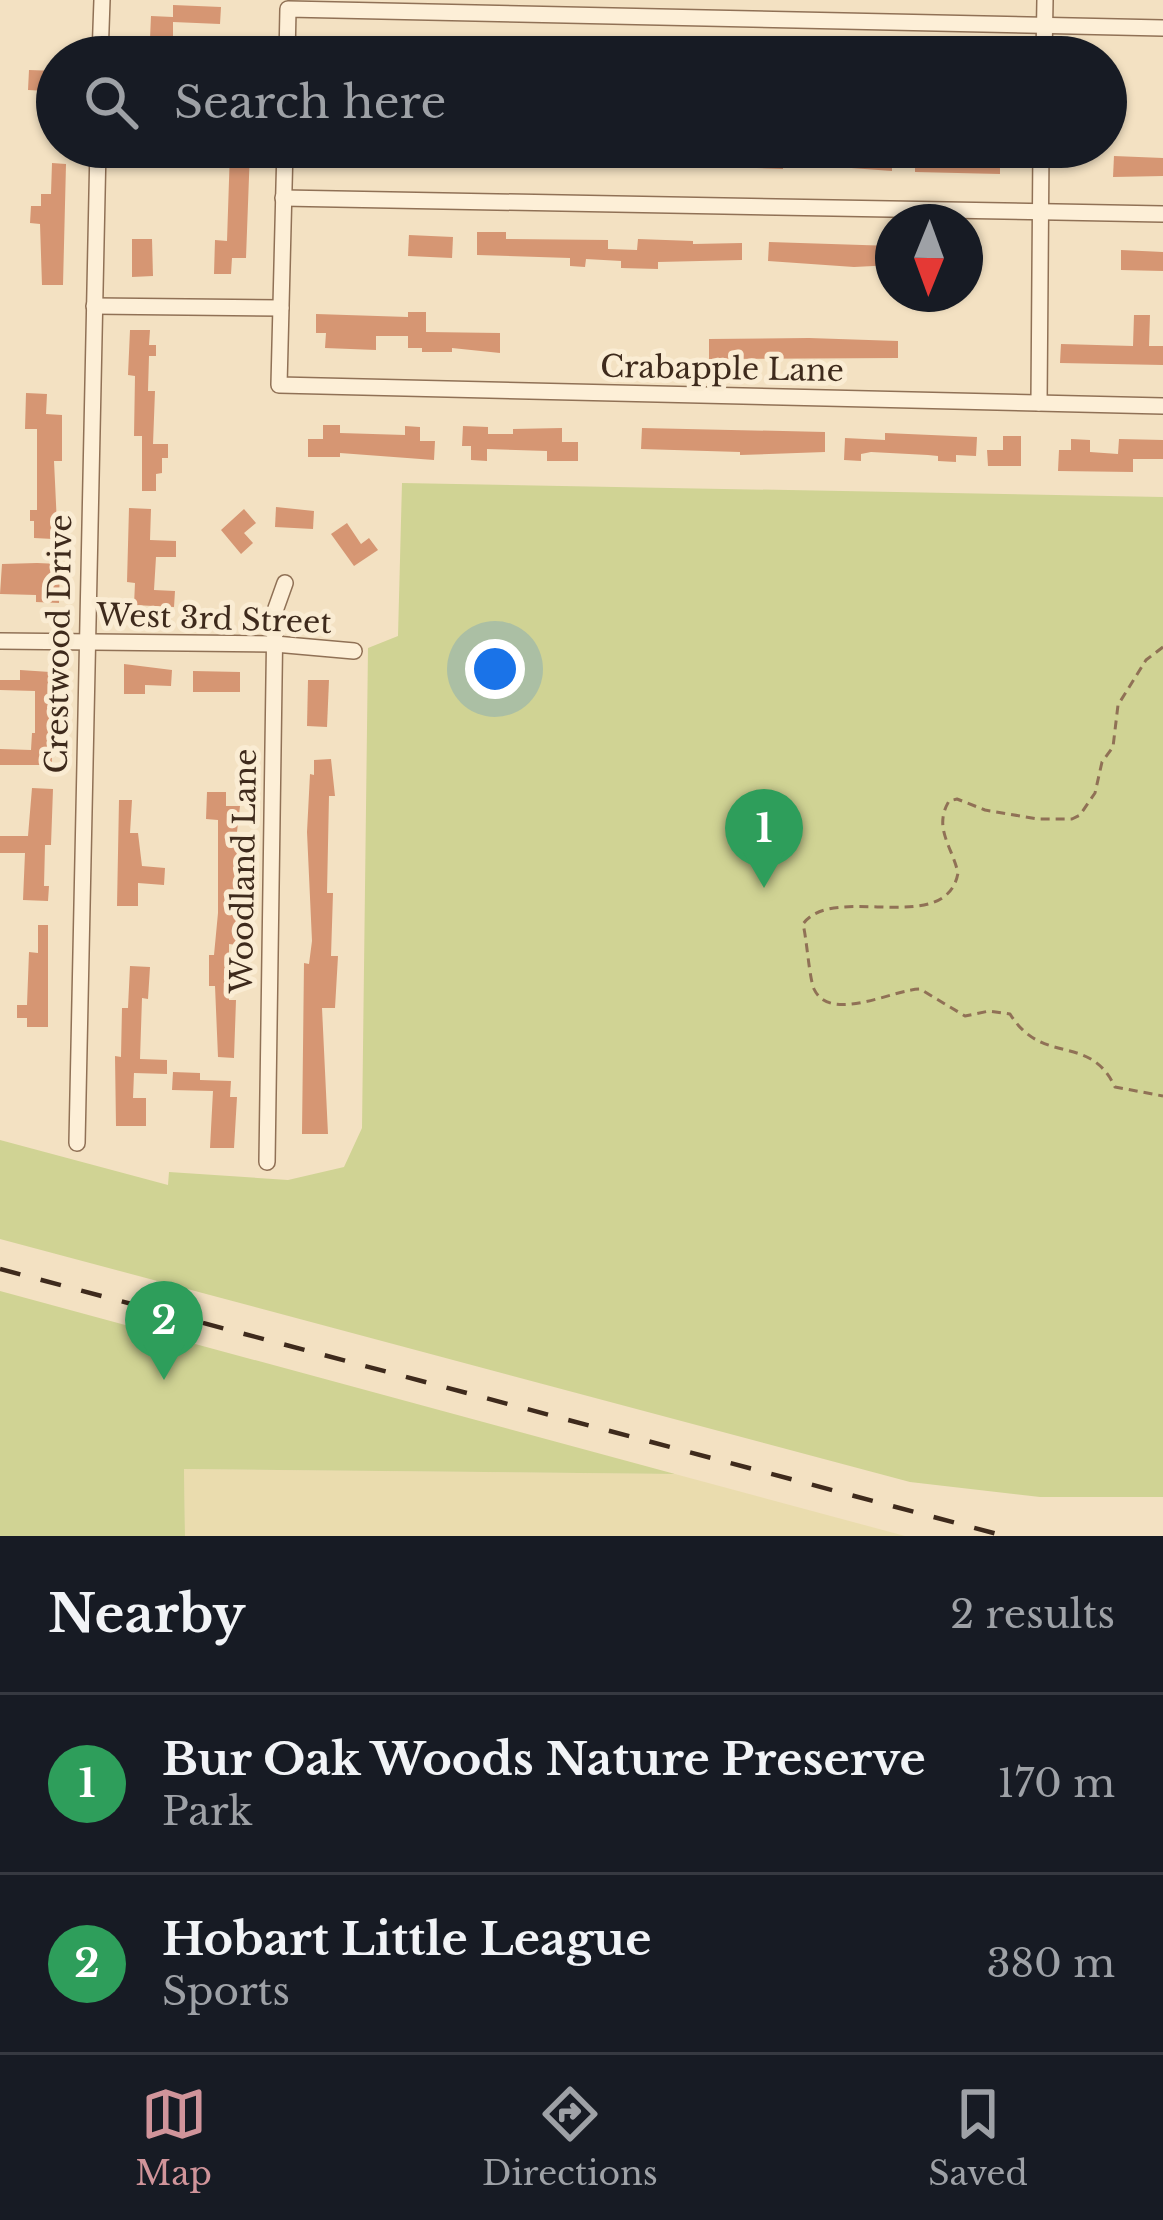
<!DOCTYPE html>
<html lang="en">
<head>
<meta charset="utf-8">
<style>
  :root { --surface:#171b24; --page:#20242c; --text:#f1f3f6; --muted:#9ea1a6; --line:#363941; --accent:#d0949a }
  body { margin:0; font-family:"Libre Baskerville",serif; background:var(--page); color:var(--text) }
  .compass { position:absolute; left:875px; top:204px; width:108px; height:108px; border-radius:50%; background:var(--surface); box-shadow:0 3px 9px #0004; rotate:181deg }
  .you { position:absolute; left:495px; top:669px; width:42px; height:42px; margin:-30px; border:9px solid #fff; border-radius:50%; background:#1a73e8; box-shadow:0 0 0 18px #1a73e833 }
  .badge { display:grid; place-items:center; width:78px; height:78px; border-radius:50%; background:var(--accent); color:#fff; font-size:39px; font-weight:700 }
  .pin { position:absolute; translate:-50% -99px; filter:drop-shadow(0 3px 6px #0008) }
  .pin::after { content:''; position:absolute; top:63px; width:42px; height:36px; background:inherit; clip-path:polygon(0 0,100% 0,50% 100%) }
  .list { margin:0; padding:0; list-style:none }
  h2 { display:flex; justify-content:space-between; align-items:center; height:156px; margin:0; padding:0 48px; font-size:51px }
  h2 small { font-size:39px; font-weight:400; color:var(--muted) }
  .list li { display:grid; grid-template-columns:78px 1fr auto; gap:36px; align-items:center; box-sizing:border-box; height:180px; padding:0 48px; border-top:3px solid var(--line) }
  .list b { display:block; font-size:45px; white-space:nowrap }
  .list p { margin:0; font-size:39px; white-space:nowrap; color:var(--muted) }
  .list em { font-size:39px; font-style:normal; color:var(--muted) }
  .icon { flex:none; width:66px; height:66px; fill:none; stroke:currentColor; stroke-width:2; stroke-linecap:round; stroke-linejoin:round }
  .map { position:relative; flex:none; width:1163px; height:1536px; overflow:hidden }
  .search { position:absolute; background:var(--surface); box-shadow:0 3px 9px #0004; left:36px; right:36px; top:36px; height:132px; display:flex; align-items:center; gap:30px; box-sizing:border-box; padding:0 42px; border-radius:66px; color:var(--muted); font-size:45px }
  .sheet { height:516px; background:var(--surface) }
  nav { display:flex; justify-content:space-around; align-items:center; box-sizing:border-box; height:168px; border-top:3px solid var(--line); background:var(--surface); font-size:33px; color:var(--muted) }
  nav a { display:grid; justify-items:center; gap:6px }
  nav .on { color:var(--accent) }
  .map>svg:first-child { display:block }
  .farmland { fill:#eadcae }
  .green { fill:#d0d394 }
  .building { fill:#d69673 }
  .lines { fill:none; stroke-linecap:round; stroke-linejoin:round }
  .minor-casing { stroke:#907156; stroke-width:18 }
  .path { stroke:#907156; stroke-width:3; stroke-dasharray:9 6; stroke-linecap:butt }
  .minor { stroke:#fdefd7; stroke-width:15 }
  .rail { stroke:#3e2a1c; stroke-width:4.5; stroke-dasharray:21 21; stroke-linecap:butt }
  .labels { text-anchor:middle; stroke-width:10; stroke-linejoin:round; paint-order:stroke }
  .street-label { font-size:30px; fill:#3e2a1c; stroke:#faecd3 }
</style>
</head>
<body>
<div class="map">
<svg width="1163" height="1536" viewBox="0 0 1163 1536">
  <rect width="100%" height="100%" fill="#f3e1c2"/>
  <polygon class="farmland" points="184,1469 675,1474 905,1536 185,1536"/>
  <g class="green">
    <polygon points="402,483 1163,497 1163,1497 1040,1497 910,1482 0,1239 0,1140 168,1185 169,1172 288,1180 344,1167 362,1128 368,648 398,636"/>
    <polygon points="0,1291 675,1474 184,1469 185,1536 0,1536"/>
  </g>
  <g class="building">
    <polygon points="173,5 221,7 220,24 173,22 173,39 150,39 151,16 173,17"/>
    <polygon points="29,70 57,71 57,123 44,122 46,91 28,90"/>
    <polygon points="360,147 436,147 435,158 359,156"/>
    <polygon points="464,147 557,147 557,161 464,160"/>
    <polygon points="666,147 799,147 799,150 870,154 870,147 906,147 906,152 966,155 966,147 988,147 988,157 1000,157 1000,174 915,172 915,166 892,166 892,171 783,163 783,169 666,165"/>
    <polygon points="230,150 250,150 246,258 232,258 231,274 214,274 215,240 227,241"/>
    <polygon points="1114,156 1163,158 1163,176 1113,177"/>
    <polygon points="52,163 66,164 63,285 42,285 40,224 30,223 31,206 41,206 41,194 51,194"/>
    <polygon points="477,232 506,232 506,239 608,240 608,249 637,250 638,239 693,241 693,244 742,243 742,260 658,262 658,269 621,268 621,261 586,259 585,267 570,266 570,258 477,255"/>
    <polygon points="409,235 453,237 452,258 408,256"/>
    <polygon points="132,239 152,239 153,276 132,277"/>
    <polygon points="769,242 893,246 893,265 854,267 768,261"/>
    <polygon points="1121,250 1163,252 1163,271 1121,270"/>
    <polygon points="408,312 426,312 426,332 500,333 500,353 452,348 452,352 422,352 422,348 408,348 408,336 376,336 376,350 325,348 326,333 316,333 316,314 408,317"/>
    <polygon points="1134,315 1150,315 1149,346 1163,346 1163,365 1060,363 1061,344 1133,346"/>
    <polygon points="130,330 150,330 149,345 156,345 156,356 149,356 148,391 155,391 153,444 168,444 168,458 162,458 162,473 156,474 156,491 142,491 142,436 134,436 135,376 128,375"/>
    <polygon points="809,338 898,341 898,358 709,359 709,339"/>
    <polygon points="26,393 47,394 46,414 62,415 62,461 54,461 57,525 53,525 53,539 34,538 34,521 30,521 30,510 37,510 37,429 25,429"/>
    <polygon points="323,425 340,425 340,433 405,435 405,426 420,427 420,441 435,441 434,460 340,453 340,457 308,457 308,439 323,439"/>
    <polygon points="463,426 488,427 488,434 513,434 513,429 562,428 562,442 578,442 578,461 547,461 547,451 487,449 487,461 471,460 471,446 462,446"/>
    <polygon points="642,428 825,432 825,452 740,455 740,452 641,449"/>
    <polygon points="885,433 977,437 976,456 956,455 956,462 938,461 938,456 928,455 871,452 861,454 861,461 844,460 845,438 885,440"/>
    <polygon points="1003,436 1021,436 1021,466 988,466 987,450 1003,450"/>
    <polygon points="1071,439 1090,440 1090,452 1118,454 1119,439 1163,440 1163,459 1133,459 1133,472 1058,471 1059,450 1071,450"/>
    <polygon points="276,507 314,511 313,529 275,527"/>
    <polygon points="129,508 151,509 150,540 176,541 176,557 156,557 154,590 175,591 174,607 134,605 135,583 127,582"/>
    <polygon points="244,509 256,523 244,533 253,543 241,554 221,530"/>
    <polygon points="347,523 361,544 369,538 378,550 354,566 331,534"/>
    <polygon points="37,563 60,564 59,603 36,602 36,595 0,594 2,564"/>
    <polygon points="124,664 172,670 171,686 145,685 145,694 124,694"/>
    <polygon points="20,670 50,672 52,765 0,765 0,749 31,750 32,733 35,733 35,691 0,690 0,680 20,680"/>
    <polygon points="193,671 240,672 240,692 193,692"/>
    <polygon points="308,680 329,680 327,727 307,726"/>
    <polygon points="331,759 335,796 329,796 327,893 333,893 331,956 338,956 335,1008 322,1008 328,1134 302,1134 304,963 309,964 312,941 307,832 310,774 314,775 314,760"/>
    <polygon points="32,788 53,789 51,845 45,845 44,886 49,886 48,901 23,900 25,853 0,853 0,836 28,836"/>
    <polygon points="207,792 226,792 226,806 240,806 235,849 240,849 237,945 229,944 229,1000 236,1000 234,1058 218,1057 215,986 209,986 209,955 214,955 218,913 218,820 206,819"/>
    <polygon points="119,800 132,800 130,833 138,833 142,866 165,868 164,885 138,883 138,906 117,906"/>
    <polygon points="38,925 48,925 48,1027 27,1027 27,1018 17,1018 17,1005 27,1005 29,952 38,953"/>
    <polygon points="130,966 150,967 148,999 142,998 140,1059 167,1060 167,1074 134,1073 133,1098 146,1098 146,1126 116,1126 115,1056 121,1057 122,1008 128,1008"/>
    <polygon points="173,1072 200,1073 200,1080 231,1081 230,1097 237,1097 234,1148 210,1148 213,1091 172,1090"/>
  </g>
  <g class="lines">
    <g class="minor-casing">
      <g id="minor">
        <polyline points="100,57 102,0"/>
        <polyline points="287,57 288,9 1163,28"/>
        <polyline points="1044,57 1045,0"/>
        <polyline points="285,147 279,385 1163,406"/>
        <polyline points="283,198 1163,214"/>
        <polyline points="94,306 281,308"/>
        <polyline points="1039,403 1041,147"/>
        <polyline points="0,641 275,644 354,651"/>
        <polyline points="77,1143 98,147"/>
        <polyline points="267,1162 275,611 285,583"/>
      </g>
    </g>
    <path class="path" d="M1163 647 1146 660 1118 705 1113 747 1102 762 1095 793 1080 815 1072 819H1038L985 810 957 799 949 801C933 828 952 846 958 873 946 938 833 882 803 924 807 940 809 977 814 989 830 1024 895 989 920 989L965 1016 989 1011 1010 1014C1043 1067 1089 1032 1115 1087L1163 1096"/>
    <use href="#minor" class="minor"/>
    <polyline class="rail" points="0,1269 1005,1536"/>
  </g>
  <g class="labels">
    <g class="street-label">
      <text transform="translate(722 369) rotate(1)" y="10">Crabapple Lane</text>
      <text transform="translate(214 619) rotate(2)" y="10">West 3rd Street</text>
      <text transform="translate(59 644) rotate(-89)" y="10">Crestwood Drive</text>
      <text transform="translate(244 871) rotate(-89)" y="10">Woodland Lane</text>
    </g>
  </g>
</svg>
<svg class="compass" viewBox="-18 -18 36 36"><path d="M0-13l5 13h-10z" fill="#e53935"/><path d="M0 13l5-13h-10z" fill="#9ea1a6"/></svg>
<div class="you"></div>
<div class="pin badge" style="left:764px;top:888px;background:#2e9e5b">1</div>
<div class="pin badge" style="left:164px;top:1380px;background:#2e9e5b">2</div>
<div class="search"><svg class="icon" aria-label="search" viewBox="0 0 24 24"><circle cx="10" cy="10" r="6"/><path d="M15 15l6 6"/></svg>Search here</div>
</div>
<section class="sheet">
<h2>Nearby<small>2 results</small></h2>
<ul class="list">
<li><span class="badge" style="background:#2e9e5b">1</span><div><b>Bur Oak Woods Nature Preserve</b><p>Park</p></div><em>170 m</em></li>
<li><span class="badge" style="background:#2e9e5b">2</span><div><b>Hobart Little League</b><p>Sports</p></div><em>380 m</em></li>
</ul>
</section>
<nav>
<a class="on"><svg class="icon" aria-label="map" viewBox="0 0 24 24"><path d="M3 6l6-2 6 2 6-2v14l-6 2-6-2-6 2zM9 4v14M15 6v14"/></svg>Map</a>
<a><svg class="icon" aria-label="directions" viewBox="0 0 24 24"><path d="M12 3l9 9-9 9-9-9zM9 14v-3h6M13 9l2 2-2 2"/></svg>Directions</a>
<a><svg class="icon" aria-label="saved" viewBox="0 0 24 24"><path d="M7 4h10v16l-5-4-5 4z"/></svg>Saved</a>
</nav>
</body>
</html>
